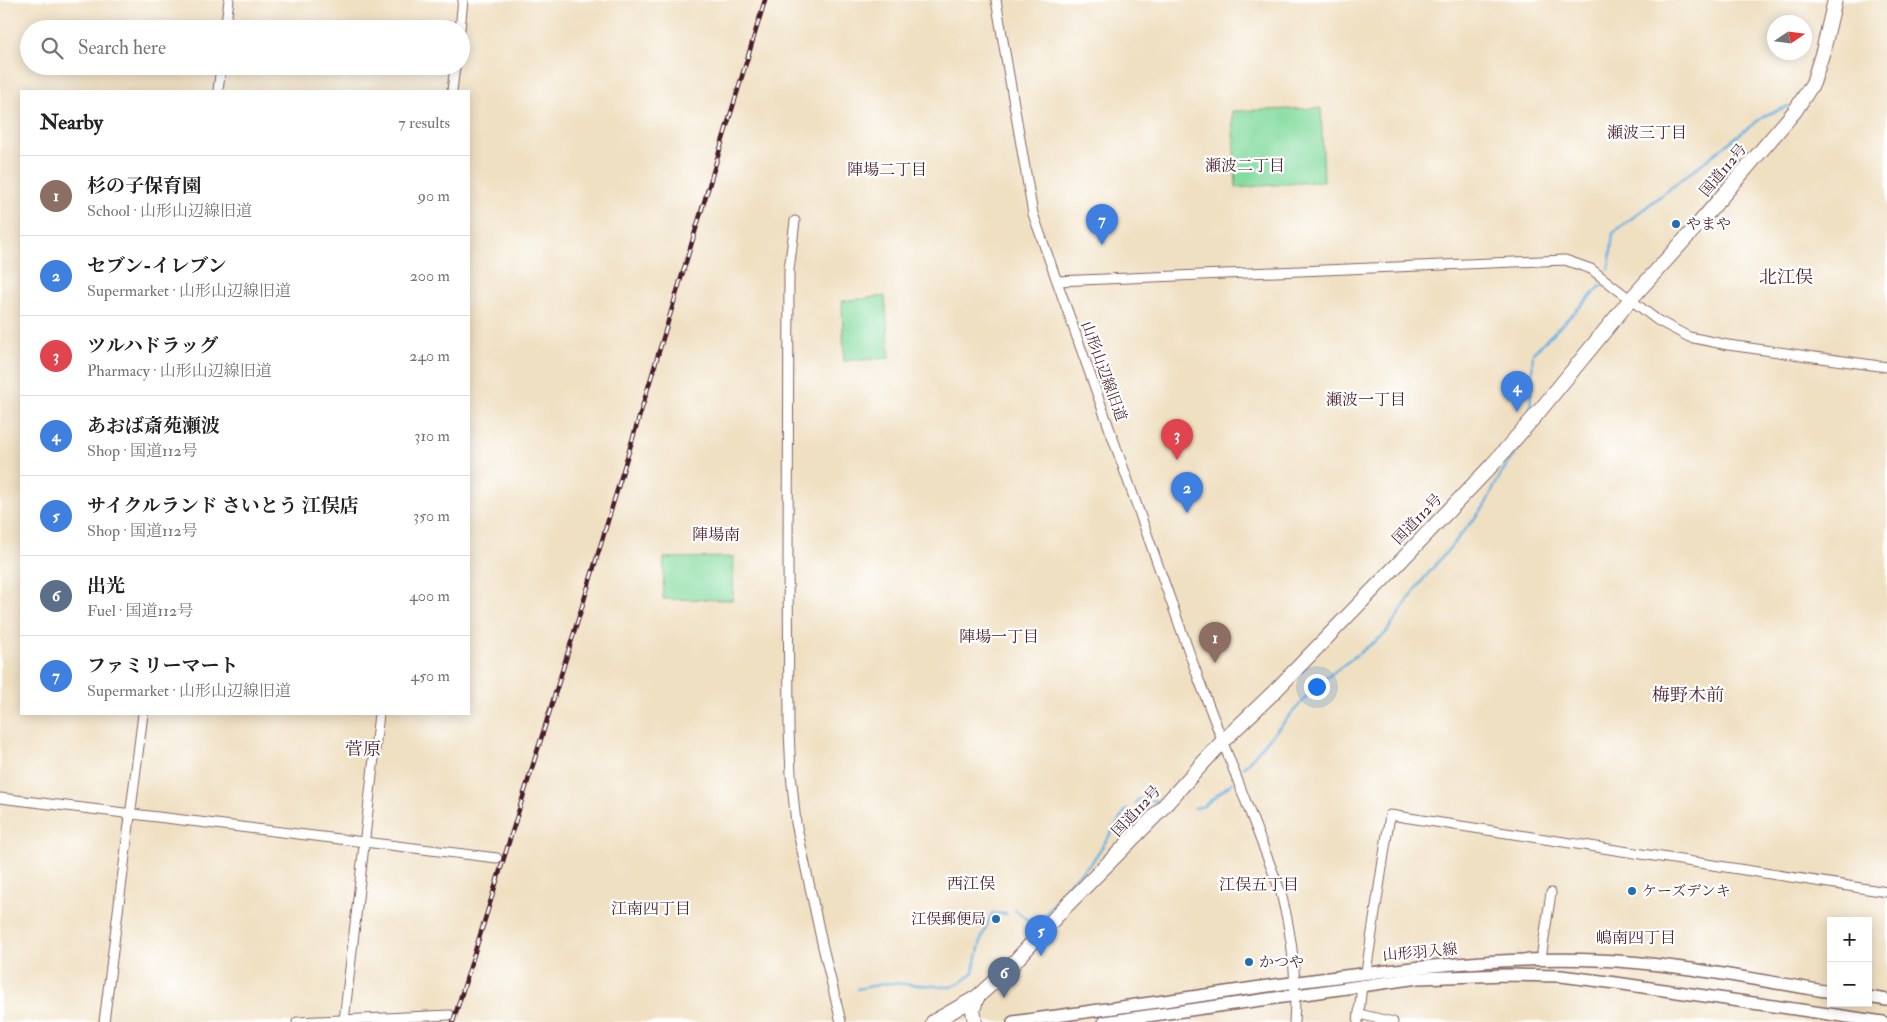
<!DOCTYPE html>
<html lang="en">
<head>
<meta charset="utf-8">
<style>
  :root { --surface:#fff; --page:#f6f6f6; --text:#222; --muted:#767676; --line:#e0e0e0; --accent:#7c3aed }
  body { margin:0; font-family:"IM FELL Double Pica","Noto Serif JP",serif; background:var(--page); color:var(--text) }
  .controls { position:absolute; right:15px; bottom:15px; display:grid; overflow:hidden; border-radius:0px; box-shadow:0 2px 12px #0003 }
  .controls button { width:45px; height:45px; display:grid; place-items:center; padding:0; border:0; border-bottom:1px solid var(--line); background:var(--surface); color:var(--text); font:25px sans-serif }
  .compass { position:absolute; left:1767px; top:15px; width:45px; height:45px; border-radius:50%; background:var(--surface); box-shadow:0 2px 12px #0003; rotate:77deg }
  .you { position:absolute; left:1316px; top:686px; width:18px; height:18px; margin:-12px; border:4px solid #fff; border-radius:50%; background:#1a73e8; box-shadow:0 0 0 8px #1a73e833 }
  .badge { display:grid; place-items:center; width:32px; height:32px; border-radius:50%; background:var(--accent); color:#fff; font-size:16px; font-weight:700 }
  .pin { position:absolute; translate:-50% -41px; filter:drop-shadow(0 1px 2px #0008) }
  .pin::after { content:''; position:absolute; top:26px; width:18px; height:15px; background:inherit; clip-path:polygon(0 0,100% 0,50% 100%) }
  .list { margin:0; padding:0; list-style:none }
  h2 { display:flex; justify-content:space-between; align-items:center; height:65px; margin:0; padding:0 20px; font-size:21px }
  h2 small { font-size:16px; font-weight:400; color:var(--muted) }
  .list li { display:grid; grid-template-columns:32px 1fr auto; gap:15px; align-items:center; box-sizing:border-box; height:80px; padding:0 20px; border-top:1px solid var(--line) }
  .list b { display:block; font-size:19px; white-space:nowrap }
  .list p { margin:0; font-size:16px; white-space:nowrap; color:var(--muted) }
  .list em { font-size:16px; font-style:normal; color:var(--muted) }
  .icon { flex:none; width:28px; height:28px; fill:none; stroke:currentColor; stroke-width:2; stroke-linecap:round; stroke-linejoin:round }
  .map { position:relative; flex:none; width:1887px; height:1022px; overflow:hidden }
  .search { position:absolute; background:var(--surface); box-shadow:0 2px 12px #0003; left:20px; top:20px; width:450px; height:55px; display:flex; align-items:center; gap:12px; box-sizing:border-box; padding:0 18px; border-radius:28px; color:var(--muted); font-size:19px }
  .panel { position:absolute; background:var(--surface); box-shadow:0 2px 12px #0003; left:20px; top:90px; width:450px; height:625px; border-radius:0px }
  .map>svg:first-child { display:block }
  .green { fill:#86dca0; stroke:#687e66 }
  .lines { fill:none; stroke-linecap:round; stroke-linejoin:round }
  .stream { stroke:#6bb2e2; stroke-width:2.5 }
  .minor-casing { stroke:#846360; stroke-width:11 }
  .major-casing { stroke:#846360; stroke-width:14 }
  .highway-casing { stroke:#846360; stroke-width:16 }
  .minor { stroke:#fff; stroke-width:9 }
  .major { stroke:#fff; stroke-width:11 }
  .highway { stroke:#fff; stroke-width:14 }
  .rail-casing { stroke:#4a1f2b; stroke-width:4.5 }
  .rail { stroke:#fff; stroke-width:2.5; stroke-dasharray:8; stroke-linecap:butt }
  .poi-dot { fill:#1f6fb2; stroke:#fff; stroke-width:2 }
  .labels { text-anchor:middle; stroke-width:4.5; stroke-linejoin:round; paint-order:stroke }
  .street-label { font-size:15px; fill:#4a1f2b; stroke:#fff }
  .poi-label { font-size:15px; fill:#4a1f2b; stroke:#fff; text-anchor:start }
  .neighbourhood-label { font-size:16px; fill:#4a1f2b; stroke:#fff }
  .quarter-label { font-size:18px; fill:#4a1f2b; stroke:#fff }
</style>
</head>
<body>
<div class="map">
<svg width="1887" height="1022" viewBox="0 0 1887 1022">
  <rect width="100%" height="100%" fill="#fff"/>
  <filter id="ink" filterUnits="userSpaceOnUse"><feTurbulence type="fractalNoise" baseFrequency=".02" numOctaves="2"/><feDisplacementMap in="SourceGraphic" scale="10" xChannelSelector="R" yChannelSelector="G"/><feConvolveMatrix kernelMatrix="1 2 1 2 8 2 1 2 1" color-interpolation-filters="sRGB"/></filter>
  <filter id="wash" filterUnits="userSpaceOnUse"><feTurbulence type="fractalNoise" baseFrequency=".0096" numOctaves="4" result="noise"/><feDisplacementMap in="SourceGraphic" scale="20" xChannelSelector="R" yChannelSelector="G"/><feGaussianBlur stdDeviation="1.12" result="paint"/><feColorMatrix in="noise" values="0 0 0 0 0 0 0 0 0 0 0 0 0 0 0 0 0 1.4 0 .05"/><feComposite in="paint" operator="in"/></filter>
  <g filter="url(#wash)">
    <rect width="100%" height="100%" fill="#f0e0c2"/>
    <g class="green">
      <polygon points="1321,108 1324,181 1236,188 1232,111"/>
      <polygon points="885,296 890,358 844,361 842,301"/>
      <polygon points="734,557 733,600 663,599 664,558"/>
    </g>
    <g class="lines">
      <g class="stream">
        <polyline points="1609,269 1613,233 1745,130 1766,115 1789,106"/>
        <polyline points="1530,413 1533,353 1602,285"/>
        <polyline points="1243,768 1318,684 1385,634 1421,582 1484,507 1502,472 1521,446 1522,439"/>
        <polyline points="1135,803 1139,799 1157,801"/>
        <polyline points="1195,808 1204,806 1233,782"/>
        <polyline points="1015,910 1036,926 1070,882 1092,862 1127,809"/>
        <polyline points="857,989 888,983 951,987 965,980 973,972 982,937 992,913 1007,914"/>
      </g>
    </g>
  </g>
  <g filter="url(#ink)">
    <g class="lines">
      <g class="minor-casing">
        <g id="minor">
          <path d="M996 0 1033 214 1199 680 1281 893C1292 934 1297 980 1294 1022"/>
          <polyline points="225,29 229,0"/>
          <polyline points="460,29 463,0"/>
          <polyline points="218,91 221,66"/>
          <polyline points="452,91 455,66"/>
          <polyline points="795,221 789,270 788,558 789,730 791,774 796,823 822,943 841,1022"/>
          <polyline points="1057,281 1565,260 1591,269 1657,320 1689,337 1728,345 1887,367"/>
          <polyline points="0,798 497,858"/>
          <polyline points="1542,952 1551,893"/>
          <polyline points="1366,972 1390,815 1887,892"/>
          <polyline points="1359,1014 1393,1022"/>
          <polyline points="344,1021 379,714"/>
          <polyline points="104,1022 143,714"/>
          <polyline points="297,1022 450,1015"/>
          <polyline points="1358,1022 1362,985"/>
        </g>
      </g>
      <g class="major-casing">
        <g id="major">
          <polyline points="1868,997 1887,1000"/>
          <path d="M1013 1022C1100 1010 1188 998 1275 985 1382 971 1489 956 1597 960 1675 963 1754 980 1831 992"/>
          <polyline points="1104,1022 1418,978 1507,975 1561,976 1616,983 1883,1022"/>
        </g>
      </g>
      <g class="highway-casing">
        <g id="highway">
          <polyline points="933,1022 977,997 1008,969 1065,907 1154,817 1223,741 1275,691 1396,566 1492,465 1537,414 1630,300 1696,227 1795,111 1813,83 1823,51 1835,0"/>
          <polyline points="975,1022 973,1010 977,997"/>
        </g>
      </g>
      <use href="#minor" class="minor"/>
      <use href="#major" class="major"/>
      <use href="#highway" class="highway"/>
      <g class="rail-casing">
        <polyline id="rail" points="453,1022 578,620 765,0"/>
      </g>
      <use href="#rail" class="rail"/>
    </g>
  </g>
  <g class="poi-dot">
    <circle cx="1676" cy="224" r="5"/>
    <circle cx="1632" cy="891" r="5"/>
    <circle cx="996" cy="919" r="5"/>
    <circle cx="1249" cy="962" r="5"/>
  </g>
  <g class="labels">
    <g class="street-label">
      <text transform="translate(1723 170) rotate(-50)" y="5">国道112号</text>
      <text transform="translate(1104 371) rotate(70)" y="5">山形山辺線旧道</text>
      <text transform="translate(1417 519) rotate(-46)" y="5">国道112号</text>
      <text transform="translate(1136 811) rotate(-47)" y="5">国道112号</text>
      <text transform="translate(1420 952) rotate(-5)" y="5">山形羽入線</text>
    </g>
    <g class="poi-label">
      <text x="1686" y="229">やまや</text>
      <text x="1642" y="896">ケーズデンキ</text>
      <text x="986" y="924" text-anchor="end">江俣郵便局</text>
      <text x="1259" y="967">かつや</text>
    </g>
    <g class="neighbourhood-label">
      <text x="1647" y="138">瀬波三丁目</text>
      <text x="1245" y="171">瀬波二丁目</text>
      <text x="887" y="175">陣場二丁目</text>
      <text x="1366" y="405">瀬波一丁目</text>
      <text x="716" y="540">陣場南</text>
      <text x="999" y="642">陣場一丁目</text>
      <text x="971" y="889">西江俣</text>
      <text x="1259" y="890">江俣五丁目</text>
      <text x="651" y="914">江南四丁目</text>
      <text x="1636" y="943">嶋南四丁目</text>
    </g>
    <g class="quarter-label">
      <text x="1786" y="283">北江俣</text>
      <text x="1688" y="701">梅野木前</text>
      <text x="363" y="755">菅原</text>
    </g>
  </g>
</svg>
<div class="controls">
<button>+</button>
<button>−</button>
</div>
<svg class="compass" viewBox="-18 -18 36 36"><path d="M0-13l5 13h-10z" fill="#e53935"/><path d="M0 13l5-13h-10z" fill="#767676"/></svg>
<div class="you"></div>
<div class="pin badge" style="left:1215px;top:663px;background:#8d6e63">1</div>
<div class="pin badge" style="left:1187px;top:513px;background:#3f7fe0">2</div>
<div class="pin badge" style="left:1177px;top:460px;background:#e0444e">3</div>
<div class="pin badge" style="left:1517px;top:412px;background:#3f7fe0">4</div>
<div class="pin badge" style="left:1041px;top:956px;background:#3f7fe0">5</div>
<div class="pin badge" style="left:1004px;top:998px;background:#5c6f8a">6</div>
<div class="pin badge" style="left:1102px;top:245px;background:#3f7fe0">7</div>
<div class="search"><svg class="icon" aria-label="search" viewBox="0 0 24 24"><circle cx="10" cy="10" r="6"/><path d="M15 15l6 6"/></svg>Search here</div>
<section class="panel">
<h2>Nearby<small>7 results</small></h2>
<ul class="list">
<li><span class="badge" style="background:#8d6e63">1</span><div><b>杉の子保育園</b><p>School · 山形山辺線旧道</p></div><em>90 m</em></li>
<li><span class="badge" style="background:#3f7fe0">2</span><div><b>セブン-イレブン</b><p>Supermarket · 山形山辺線旧道</p></div><em>200 m</em></li>
<li><span class="badge" style="background:#e0444e">3</span><div><b>ツルハドラッグ</b><p>Pharmacy · 山形山辺線旧道</p></div><em>240 m</em></li>
<li><span class="badge" style="background:#3f7fe0">4</span><div><b>あおば斎苑瀬波</b><p>Shop · 国道112号</p></div><em>310 m</em></li>
<li><span class="badge" style="background:#3f7fe0">5</span><div><b>サイクルランド さいとう 江俣店</b><p>Shop · 国道112号</p></div><em>350 m</em></li>
<li><span class="badge" style="background:#5c6f8a">6</span><div><b>出光</b><p>Fuel · 国道112号</p></div><em>400 m</em></li>
<li><span class="badge" style="background:#3f7fe0">7</span><div><b>ファミリーマート</b><p>Supermarket · 山形山辺線旧道</p></div><em>450 m</em></li>
</ul>
</section>
</div>
</body>
</html>
